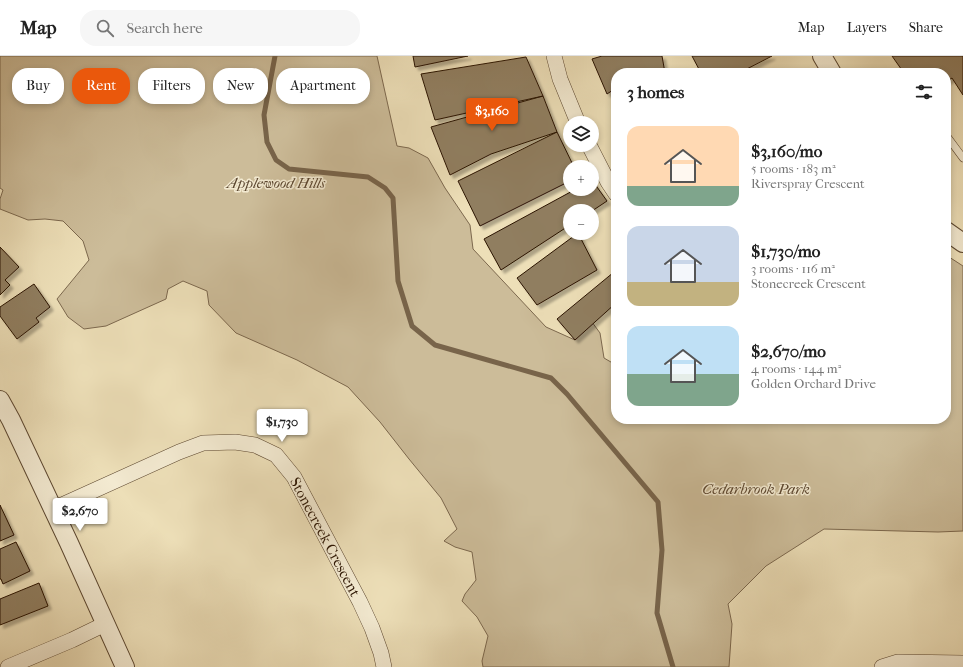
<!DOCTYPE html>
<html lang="en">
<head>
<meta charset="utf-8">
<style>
	:root { --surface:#fff; --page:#f6f6f6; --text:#222; --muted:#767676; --line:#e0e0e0; --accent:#ea580c }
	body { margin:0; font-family:"IM FELL French Canon",serif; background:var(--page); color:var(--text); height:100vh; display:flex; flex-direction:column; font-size:15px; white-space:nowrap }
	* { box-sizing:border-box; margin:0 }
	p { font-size:13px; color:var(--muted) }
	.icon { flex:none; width:22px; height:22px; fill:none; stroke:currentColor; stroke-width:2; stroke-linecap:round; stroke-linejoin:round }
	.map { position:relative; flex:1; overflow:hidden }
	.side { position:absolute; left:611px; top:12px; width:340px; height:356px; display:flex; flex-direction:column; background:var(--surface); border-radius:16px; box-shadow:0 2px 6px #0003 }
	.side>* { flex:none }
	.hud { position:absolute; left:12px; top:12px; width:380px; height:36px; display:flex; gap:8px }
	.fabs { position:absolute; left:563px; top:60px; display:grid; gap:8px }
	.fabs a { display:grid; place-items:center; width:36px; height:36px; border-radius:50%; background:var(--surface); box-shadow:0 2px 6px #0003; font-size:20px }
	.price { position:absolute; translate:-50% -34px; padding:0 9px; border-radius:4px; background:#fff; color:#222; font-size:13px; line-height:26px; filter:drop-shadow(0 1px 2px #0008) }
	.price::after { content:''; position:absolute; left:50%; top:24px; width:12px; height:9px; margin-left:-6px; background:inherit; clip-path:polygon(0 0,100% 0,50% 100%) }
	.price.active { background:var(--accent); color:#fff }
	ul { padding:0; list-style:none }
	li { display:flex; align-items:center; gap:12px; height:100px; padding:0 16px }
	li span { display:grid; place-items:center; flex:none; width:112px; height:80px; border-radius:12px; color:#555 }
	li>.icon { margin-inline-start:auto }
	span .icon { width:48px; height:48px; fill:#fffc; stroke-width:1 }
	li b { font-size:17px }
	h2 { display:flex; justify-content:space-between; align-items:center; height:48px; padding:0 16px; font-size:17px }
	.tag { padding:0 14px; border-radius:16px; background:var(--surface); box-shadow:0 2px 6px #0003; font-size:14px; line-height:36px }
	.tag.active { background:var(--accent); color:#fff }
	header { display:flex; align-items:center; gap:24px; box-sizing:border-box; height:56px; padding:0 20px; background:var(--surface); border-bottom:1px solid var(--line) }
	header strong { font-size:19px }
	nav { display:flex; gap:22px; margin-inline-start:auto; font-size:14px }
	.search { width:280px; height:36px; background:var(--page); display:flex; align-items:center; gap:10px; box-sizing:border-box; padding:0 14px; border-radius:16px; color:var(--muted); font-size:15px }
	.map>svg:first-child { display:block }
</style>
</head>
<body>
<header>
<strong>Map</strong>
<div class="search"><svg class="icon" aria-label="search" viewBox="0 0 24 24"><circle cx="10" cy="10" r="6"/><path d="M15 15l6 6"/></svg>Search here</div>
<nav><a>Map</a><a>Layers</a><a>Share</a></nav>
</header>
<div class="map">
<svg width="963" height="611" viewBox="0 0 963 611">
	<defs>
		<filter id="shadow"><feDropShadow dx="3.5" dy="3.5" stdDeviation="1" flood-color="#0004"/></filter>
	</defs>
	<rect width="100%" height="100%" fill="#eddfb8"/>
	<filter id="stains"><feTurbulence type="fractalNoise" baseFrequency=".005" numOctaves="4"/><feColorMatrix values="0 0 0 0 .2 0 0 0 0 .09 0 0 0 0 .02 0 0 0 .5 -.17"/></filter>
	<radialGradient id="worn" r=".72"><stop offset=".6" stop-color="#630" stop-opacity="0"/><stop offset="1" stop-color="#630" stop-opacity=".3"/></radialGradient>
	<path fill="#ccbc99" stroke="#7c684e" d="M0,0h377l20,90 12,2 19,10 17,30 25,37 3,24 73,78 29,13 14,-22 11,15 4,25 12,7v54h330v-164l17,11v265l-25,1 -114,-3 -58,37 -38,38 4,20 -3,43h-246l-1,-6 6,-25 -11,-19 -15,-16 3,-7 11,-14 -4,-28 -17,-5 -11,-6 13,-12 -16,-31 -32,-39 -29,-37 -32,-35 -51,-27 -61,-27 -27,-28 -2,-14 -24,-10 -15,8 -2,10 -60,27 -22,3 -16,-12 -11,-18 32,-39 -6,-19 -20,-20 -18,-2 -17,1 -28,-11v-10l3,-9 -3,-2z"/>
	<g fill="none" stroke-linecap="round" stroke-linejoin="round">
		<path stroke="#78644a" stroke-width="5" d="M275,0l-11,59 3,27 9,18 13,9 79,8 17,11 8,10 5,83 14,45 23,19 116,33 16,16 91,108 4,48 -5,63 16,54"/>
	</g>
	<path fill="#907e61" stroke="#2b1402" filter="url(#shadow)" d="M413,0h55l-53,11z
		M602,0h60l3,17h-49v15l-9,6 -15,-35z
		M692,0h80l-33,17h-38z
		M892,0h71v39l-11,-17 -6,4v-9h-42z
		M526,1l17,39 -108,24 -14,-46z
		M543,40l14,36 -66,22 -41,21 -19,-48z
		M557,76l17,35h-4v14l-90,45 -22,-45z
		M592,124l15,21 -15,10h-22v14l-69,45 -17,-31 92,-50h16z
		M578,177l19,37 -60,35 -20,-27z
		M0,191l19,20 -14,13 5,5 -10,10z
		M614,216l2,3v28l-41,37 -18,-21z
		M34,228l16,23 -14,11 3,4 -22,17 -17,-23v-9z
		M0,449l14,30 -14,6z
		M16,486l14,29 -27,13 -2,-5h-1v-30z
		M39,527l9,23 -48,19v-26z"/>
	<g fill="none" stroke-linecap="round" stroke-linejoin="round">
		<defs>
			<path id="service" d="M946,79l17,23"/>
			<path id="minor" d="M554,0l6,23 18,44
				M589,89l19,37 8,12
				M53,453l126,-57 24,-9 32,-1 20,3 21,10 18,22 66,125 12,26 9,25 3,14
				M8,611l64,-27 33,-16
				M882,611l16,-5 65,1"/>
			<path id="tertiary" d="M822,0l10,17
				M946,175l17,12
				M0,344l11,20 58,123 56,124"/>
		</defs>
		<use href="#service" stroke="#5c4730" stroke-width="8"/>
		<use href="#minor" stroke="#5c4730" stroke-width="16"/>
		<use href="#tertiary" stroke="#5c4730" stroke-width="20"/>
		<use href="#service" stroke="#f3ead1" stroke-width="7"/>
		<use href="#minor" stroke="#f3ead1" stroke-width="15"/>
		<use href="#tertiary" stroke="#f3ead1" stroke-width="18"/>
	</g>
	<g text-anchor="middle" stroke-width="3" stroke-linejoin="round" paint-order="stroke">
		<g font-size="15" font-style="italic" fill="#5b462f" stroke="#f3ead1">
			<text x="276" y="132">Applewood Hills</text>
			<text x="756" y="438">Cedarbrook Park</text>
		</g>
		<g font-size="15" fill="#2b1402" stroke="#f3ead1">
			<text transform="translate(325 481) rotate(62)" y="5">Stonecreek Crescent</text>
		</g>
	</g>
	<rect width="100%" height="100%" filter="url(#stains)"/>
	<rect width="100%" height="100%" fill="url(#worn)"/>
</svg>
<div class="fabs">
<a><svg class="icon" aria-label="layers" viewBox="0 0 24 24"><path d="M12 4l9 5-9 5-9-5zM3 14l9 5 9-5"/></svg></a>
<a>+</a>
<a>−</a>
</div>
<b class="price active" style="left:492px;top:76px">$3,160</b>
<b class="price" style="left:282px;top:387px">$1,730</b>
<b class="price" style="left:80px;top:476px">$2,670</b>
<div class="hud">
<a class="tag">Buy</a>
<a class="tag active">Rent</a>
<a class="tag">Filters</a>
<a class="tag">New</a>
<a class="tag">Apartment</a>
</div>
<section class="side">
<h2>3 homes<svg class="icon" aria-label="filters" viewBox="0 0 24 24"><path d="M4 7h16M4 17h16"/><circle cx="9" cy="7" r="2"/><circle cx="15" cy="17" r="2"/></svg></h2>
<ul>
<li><span style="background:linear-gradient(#ffd9b3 75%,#7fa58c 0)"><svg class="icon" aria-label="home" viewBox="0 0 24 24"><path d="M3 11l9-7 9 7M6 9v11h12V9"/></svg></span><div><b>$3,160/mo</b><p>5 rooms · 183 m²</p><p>Riverspray Crescent</p></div></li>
<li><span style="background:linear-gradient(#c9d6e8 70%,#c2b280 0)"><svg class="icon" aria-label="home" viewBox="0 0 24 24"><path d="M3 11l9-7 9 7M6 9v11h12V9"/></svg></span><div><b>$1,730/mo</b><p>3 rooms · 116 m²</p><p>Stonecreek Crescent</p></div></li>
<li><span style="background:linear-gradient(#bfe0f5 60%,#7fa58c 0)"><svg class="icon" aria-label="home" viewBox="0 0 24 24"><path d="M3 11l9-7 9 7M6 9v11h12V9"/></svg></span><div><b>$2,670/mo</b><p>4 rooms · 144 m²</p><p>Golden Orchard Drive</p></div></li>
</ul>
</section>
</div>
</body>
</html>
